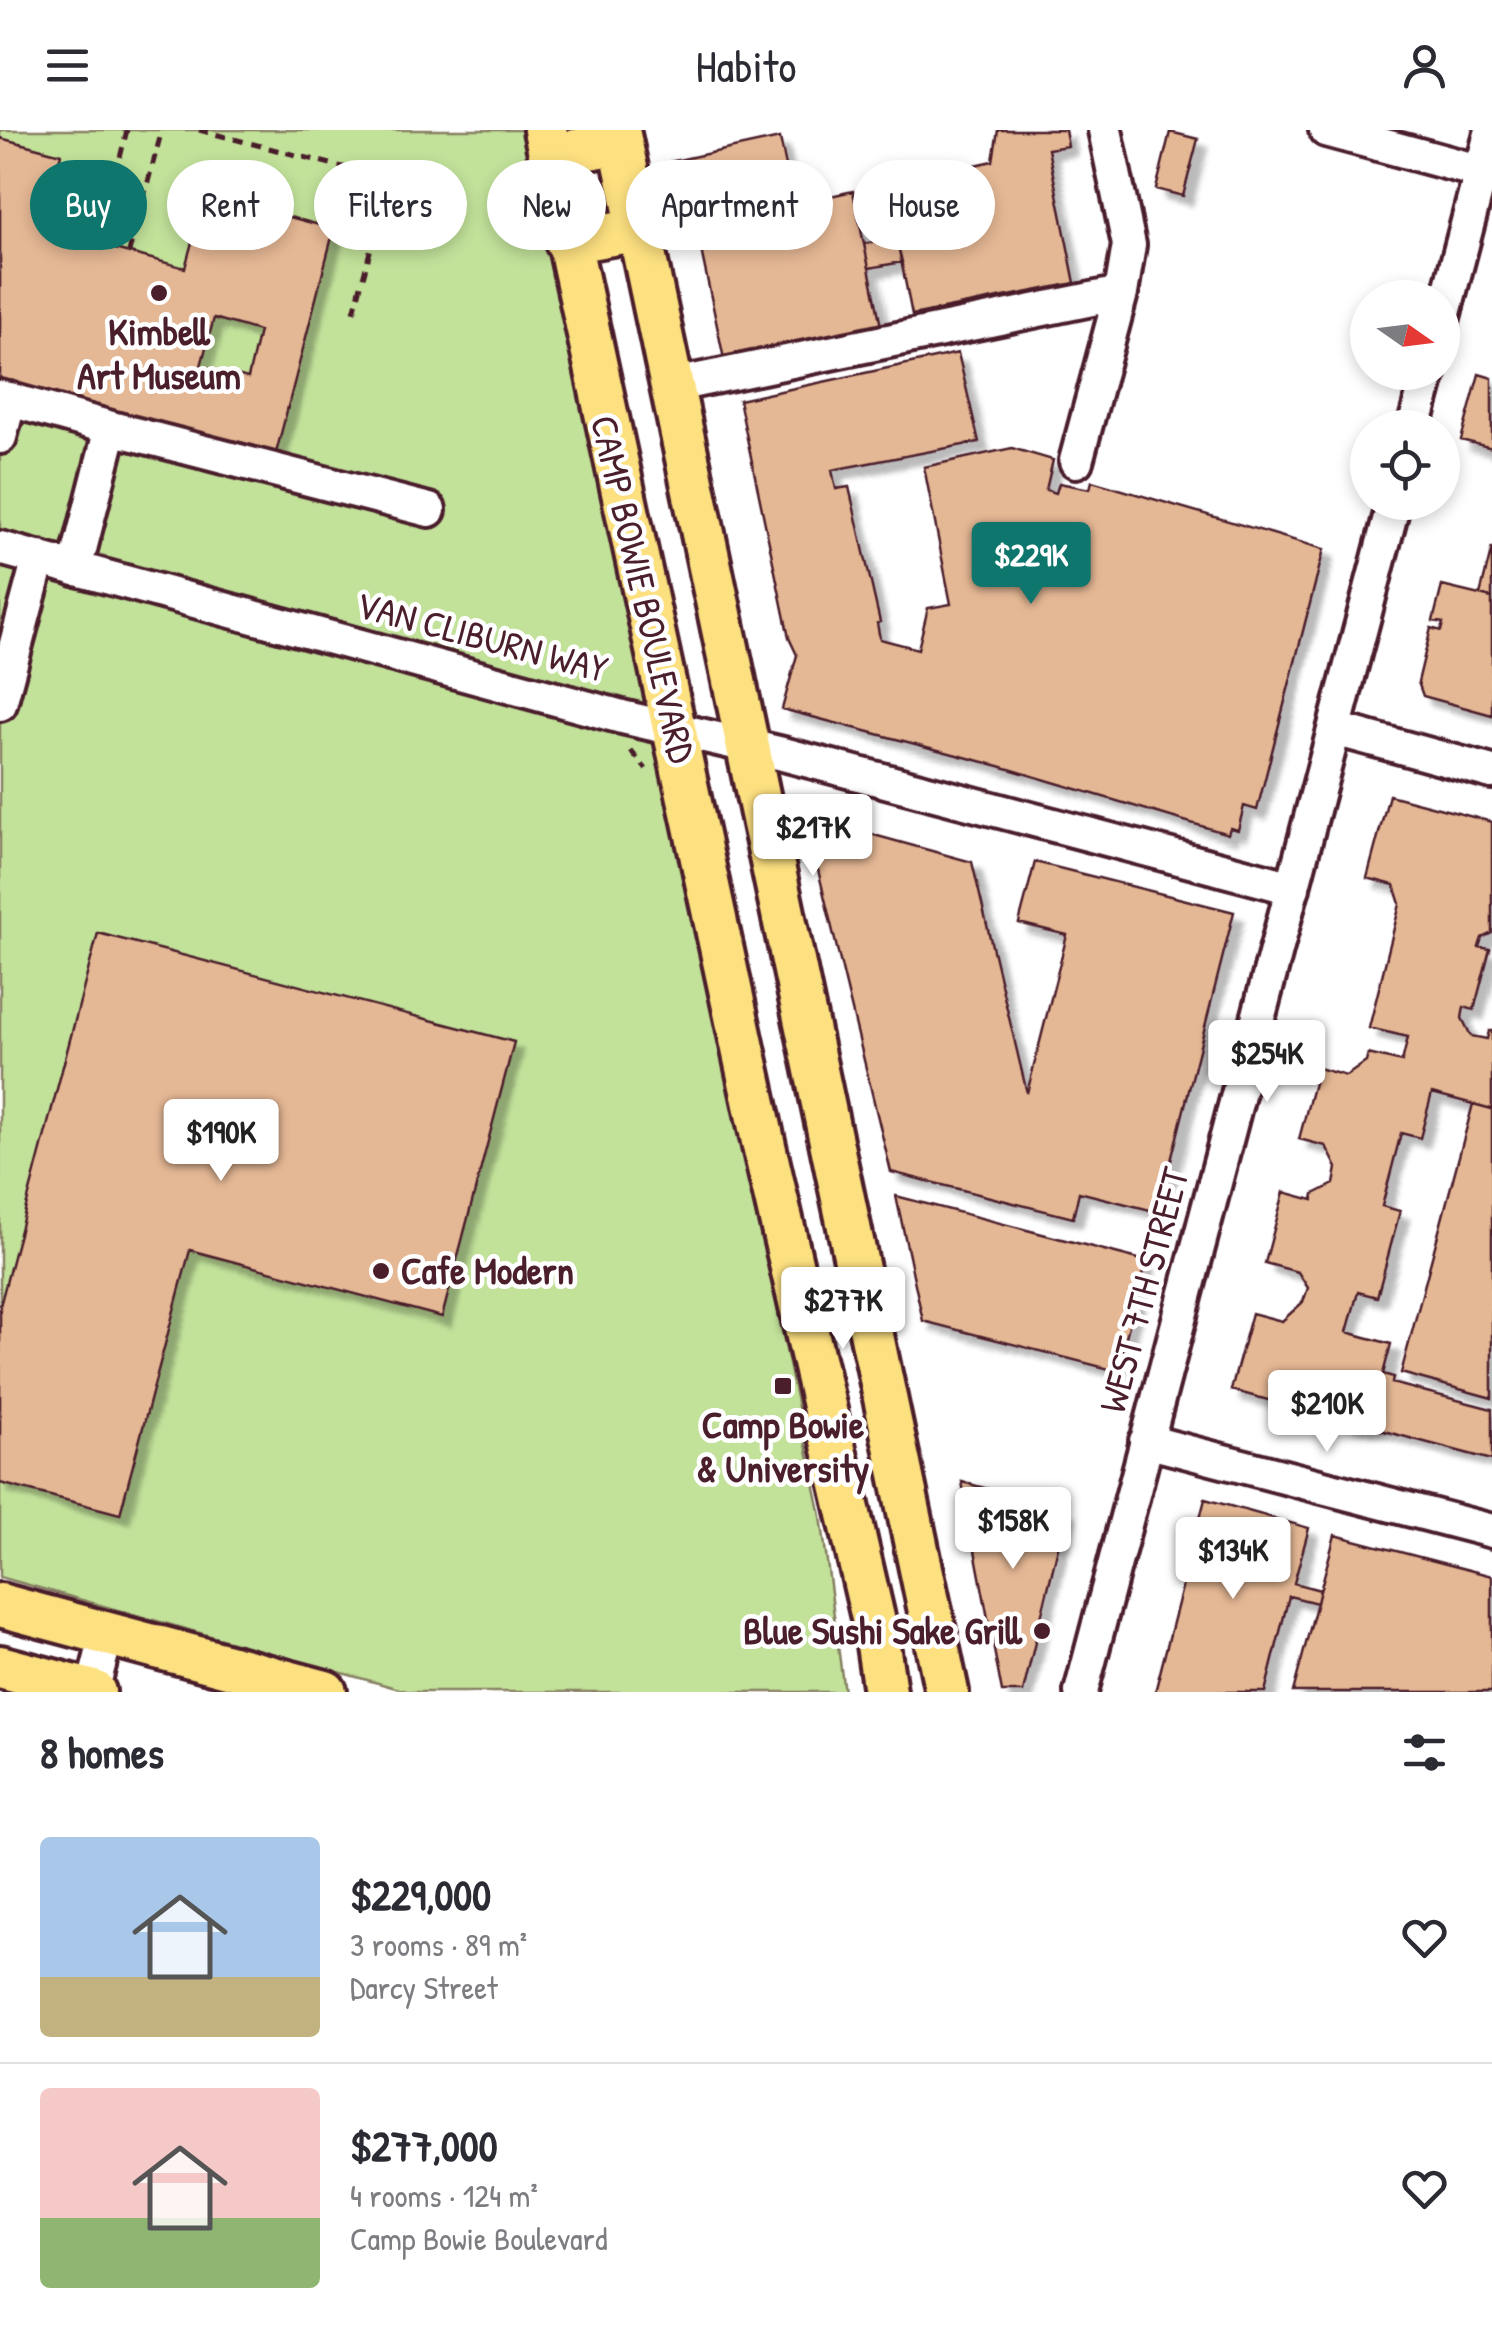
<!DOCTYPE html>
<html lang="en">
<head>
<meta charset="utf-8">
<style>
	:root { --surface:#fff; --page:#f2f2f3; --text:#2b2b33; --muted:#7c7c81; --line:#e1e1e2; --accent:#0f766e }
	body { margin:0; font-family:"Patrick Hand",sans-serif; background:var(--page); color:var(--text); height:100vh; display:flex; flex-direction:column; font-size:38px; white-space:nowrap }
	* { box-sizing:border-box; margin:0 }
	p { font-size:32px; color:var(--muted) }
	.icon { flex:none; width:55px; height:55px; fill:none; stroke:currentColor; stroke-width:2; stroke-linecap:round; stroke-linejoin:round }
	.map { position:relative; height:1562px; overflow:hidden }
	.side { display:flex; flex-direction:column; background:var(--surface); flex:1 }
	.side>* { flex:none }
	.guide { position:absolute; left:30px; top:30px; width:1432px; height:90px; display:flex; gap:20px }
	.needle { width:65px; rotate:104deg }
	.fabs { position:absolute; left:1350px; top:150px; display:grid; gap:20px }
	.fabs a { display:grid; place-items:center; width:110px; height:110px; border-radius:50%; background:var(--surface); box-shadow:0 5px 15px #0003; font-size:50px }
	.price { position:absolute; translate:-50% -85px; padding:0 22px; border-radius:10px; background:#fff; color:#222; font-size:32px; line-height:65px; filter:drop-shadow(0 2px 5px #0008) }
	.price::after { content:''; position:absolute; left:50%; top:60px; width:30px; height:22px; margin-left:-15px; background:inherit; clip-path:polygon(0 0,100% 0,50% 100%) }
	.price.selected { background:var(--accent); color:#fff }
	ul { padding:0; list-style:none }
	li { display:flex; align-items:center; gap:30px; height:250px; padding:0 40px }
	li+li { border-top:2px solid var(--line) }
	li span { display:grid; place-items:center; flex:none; width:280px; height:200px; border-radius:10px; color:#555 }
	li>.icon { margin-inline-start:auto }
	span .icon { width:120px; height:120px; fill:#fffc; stroke-width:1 }
	li b { font-size:42px }
	h2 { display:flex; justify-content:space-between; align-items:center; height:120px; padding:0 40px; font-size:42px }
	.chip { padding:0 35px; border-radius:45px; background:var(--surface); box-shadow:0 5px 15px #0003; font-size:35px; line-height:90px }
	.chip.selected { background:var(--accent); color:#fff }
	header { display:flex; justify-content:space-between; align-items:center; height:130px; padding:0 40px; background:var(--surface); font-size:45px; font-weight:600 }
	.map>svg:first-child { display:block }
</style>
</head>
<body>
<header><svg class="icon" aria-label="menu" viewBox="0 0 24 24"><path d="M4 6h16M4 12h16M4 18h16"/></svg>Habito<svg class="icon" aria-label="person" viewBox="0 0 24 24"><circle cx="12" cy="8" r="4"/><path d="M4 21q1-7 8-7t8 7"/></svg></header>
<div class="map">
<svg width="1492" height="1562" viewBox="0 0 1492 1562">
	<defs>
		<filter id="shadow"><feDropShadow dx="9" dy="9" stdDeviation="2.5" flood-color="#0004"/></filter>
	</defs>
	<rect width="100%" height="100%" fill="#fff"/>
	<filter id="ink" filterUnits="userSpaceOnUse"><feTurbulence type="fractalNoise" baseFrequency=".01" numOctaves="2"/><feDisplacementMap in="SourceGraphic" scale="20" xChannelSelector="R" yChannelSelector="G"/><feConvolveMatrix kernelMatrix="1 2 1 2 8 2 1 2 1" color-interpolation-filters="sRGB"/></filter>
	<g filter="url(#ink)">
		<path fill="#c2e29a" stroke="#868062" stroke-width="2.5" d="M0,0h528l113,556 24,90 156,740 23,176h-434l-410,-115z"/>
		<path fill="#e5b895" stroke="#4a1f2b" stroke-width="2.5" fill-rule="evenodd" filter="url(#shadow)" d="M998,0h67l3,16 -20,3 27,134 -163,32 -26,-130 107,-24z
			M1170,2l28,7 -15,57 -27,-7z
			M0,8l61,16 -20,75 144,39 20,-74 129,35 -58,224 -276,-72zM214,188l45,13 -11,47 -47,-12z
			M780,8l14,66 59,-13 28,135 -157,33 -28,-133 -22,5 -14,-67z
			M896,107l6,25 -33,6 -5,-24z
			M958,223l21,89 -147,28 4,19 13,-2 31,135 -3,1 3,16 38,10 10,-41 23,-4 -27,-137 88,-19 41,12 -7,30 10,3 3,-10 31,6 2,-8 232,68 -67,261 -13,-4 -6,24 -8,-2 -2,6 -229,-68 -217,-57 15,-54 -8,-17 -50,-238z
			M1479,244l13,4v70l-31,-8z
			M1492,417v51l-12,-3z
			M1442,456l50,12v117l-69,-19 -5,-14 13,-54 10,3 2,-8 -10,-2z
			M1389,665l103,27v111l-10,5 -3,9 11,2 -16,61 -10,-3 -2,11 9,18 16,3 2,-8h3v78l-60,-16 -12,45 -19,-5 -19,73 18,5 -23,86 -19,-5 -11,40 44,12 -8,30 10,3 -1,6 100,26v51l-261,-70 21,-77 30,8 21,-19 5,-14 -10,-16 -33,-9 19,-71 29,8 1,-6 20,-10 3,-16 -11,-22 -27,-7 19,-71 28,8 20,-14 2,-8 34,8 6,-25 -39,-9 31,-124 -6,-19 -27,-7z
			M805,686l167,46 55,231 40,-158 -48,-12 16,-61 199,50 -76,300 -79,-20 -6,26 -182,-46z
			M98,803l416,109 -72,275 -252,-67 -70,264 -120,-31v-177z
			M1473,974l19,5v289l-91,-25z
			M896,1066l250,65 -29,110 -194,-50z
			M962,1352l105,28 -44,182h-21z
			M1205,1369l104,29 -15,55 26,7 -3,13 -28,-7 -24,96h-110z
			M1335,1405l157,41v116h-199z"/>
		<g fill="none" stroke-linecap="round" stroke-linejoin="round">
			<defs>
				<path id="minor" d="M1326,0l156,42
					M1442,191l50,-191
					M670,256l451,-93
					M0,267l111,31 -36,141
					M111,298l318,82
					M1414,298l15,-56
					M0,307l10,-38
					M1076,331l45,-168 8,-48 -24,-115
					M0,418l622,169 161,37 510,134
					M0,574l39,-146
					M1335,599l157,43
					M1146,1311l346,90
					M92,1562l15,-58
					M1081,1562l313,-1190"/>
				<path id="major" d="M545,0l219,1016 112,485 9,61
					M618,0l329,1562
					M550,26l70,-14
					M567,112l72,-13
					M0,1475l325,87
					M0,1537l94,25"/>
			</defs>
			<use href="#minor" stroke="#4a1f2b" stroke-width="40"/>
			<use href="#major" stroke="#4a1f2b" stroke-width="50"/>
			<path stroke="#4a1f2b" stroke-width="5" stroke-dasharray="10 8" stroke-linecap="butt" d="M199,0l190,49 -35,133
				M98,114l29,-114
				M129,122l33,-122
				M631,621l15,18"/>
			<use href="#minor" stroke="#fff" stroke-width="32"/>
			<use href="#major" stroke="#fde080" stroke-width="42"/>
		</g>
	</g>
	<g fill="#4a1f2b" stroke="#fff" stroke-width="4">
		<circle cx="159" cy="163" r="10"/>
		<circle cx="381" cy="1141" r="10"/>
		<rect x="773" y="1246" width="20" height="20" rx="5"/>
		<circle cx="1042" cy="1501" r="10"/>
	</g>
	<g text-anchor="middle" stroke-width="9" stroke-linejoin="round" paint-order="stroke">
		<g font-size="38" font-weight="bold" fill="#4a1f2b" stroke="#fff">
			<text x="159" y="215">Kimbell<tspan x="159" dy="44">Art Museum</tspan></text>
			<text x="401" y="1154" text-anchor="start">Cafe Modern</text>
			<text x="783" y="1308">Camp Bowie<tspan x="783" dy="44">&amp; University</tspan></text>
			<text x="1022" y="1514" text-anchor="end">Blue Sushi Sake Grill</text>
		</g>
		<g font-size="38" fill="#4a1f2b" stroke="#fff">
			<text transform="translate(643 459) rotate(77)" y="13">CAMP BOWIE BOULEVARD</text>
			<text transform="translate(482 507) rotate(15)" y="13">VAN CLIBURN WAY</text>
			<text transform="translate(1144 1160) rotate(-75)" y="13">WEST 7TH STREET</text>
		</g>
	</g>
</svg>
<div class="fabs">
<a><svg class="needle" viewBox="-14 -14 28 28"><path d="M0-13l5 13h-10z" fill="#e53935"/><path d="M0 13l5-13h-10z" fill="#7c7c81"/></svg></a>
<a><svg class="icon" aria-label="locate" viewBox="0 0 24 24"><circle cx="12" cy="12" r="6"/><path d="M12 2v4M12 18v4M2 12h4M18 12h4"/></svg></a>
</div>
<b class="price selected" style="left:1031px;top:477px">$229K</b>
<b class="price" style="left:813px;top:749px">$217K</b>
<b class="price" style="left:1267px;top:975px">$254K</b>
<b class="price" style="left:221px;top:1054px">$190K</b>
<b class="price" style="left:843px;top:1222px">$277K</b>
<b class="price" style="left:1327px;top:1325px">$210K</b>
<b class="price" style="left:1013px;top:1442px">$158K</b>
<b class="price" style="left:1233px;top:1472px">$134K</b>
<div class="guide">
<a class="chip selected">Buy</a>
<a class="chip">Rent</a>
<a class="chip">Filters</a>
<a class="chip">New</a>
<a class="chip">Apartment</a>
<a class="chip">House</a>
</div>
</div>
<section class="side">
<h2>8 homes<svg class="icon" aria-label="filters" viewBox="0 0 24 24"><path d="M4 7h16M4 17h16"/><circle cx="9" cy="7" r="2"/><circle cx="15" cy="17" r="2"/></svg></h2>
<ul>
<li><span style="background:linear-gradient(#a9c7e8 70%,#c2b280 0)"><svg class="icon" aria-label="home" viewBox="0 0 24 24"><path d="M3 11l9-7 9 7M6 9v11h12V9"/></svg></span><div><b>$229,000</b><p>3 rooms · 89 m²</p><p>Darcy Street</p></div><svg class="icon" aria-label="heart" viewBox="0 0 24 24"><path d="M12 20l-8-8c-3-5 5-10 8-4 3-6 11-1 8 4z"/></svg></li>
<li><span style="background:linear-gradient(#f6c9c9 65%,#8fb573 0)"><svg class="icon" aria-label="home" viewBox="0 0 24 24"><path d="M3 11l9-7 9 7M6 9v11h12V9"/></svg></span><div><b>$277,000</b><p>4 rooms · 124 m²</p><p>Camp Bowie Boulevard</p></div><svg class="icon" aria-label="heart" viewBox="0 0 24 24"><path d="M12 20l-8-8c-3-5 5-10 8-4 3-6 11-1 8 4z"/></svg></li>
</ul>
</section>
</body>
</html>
